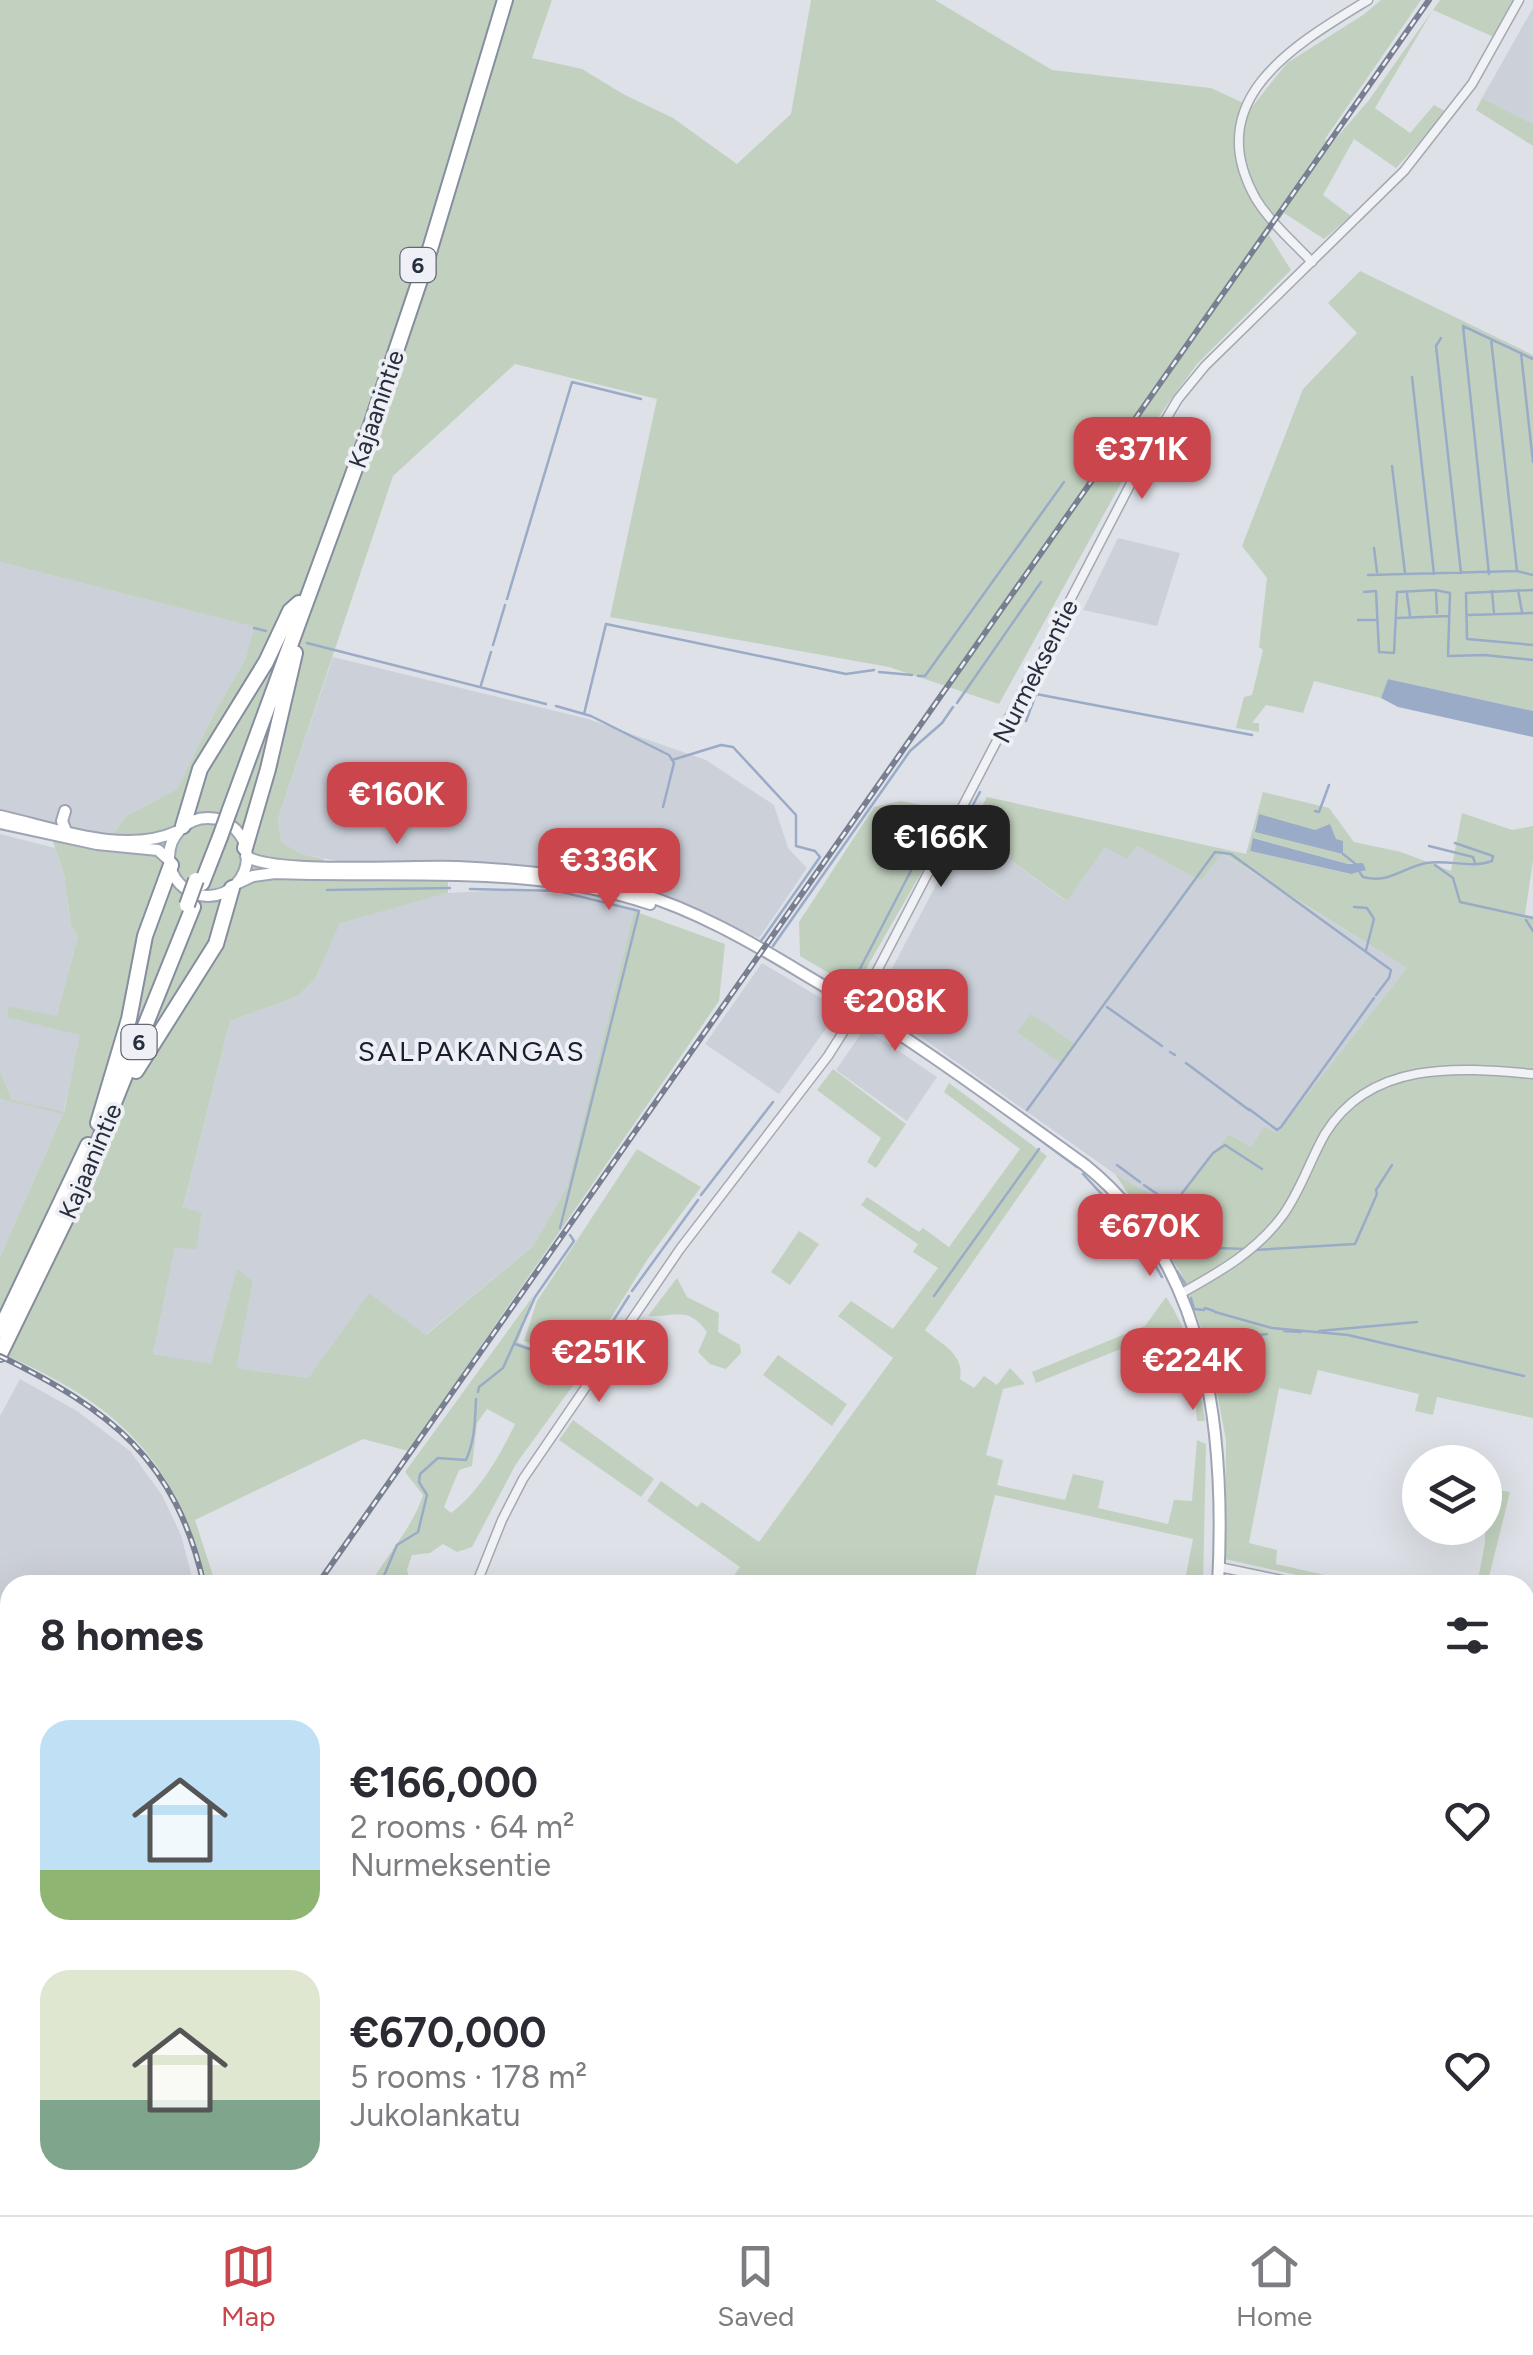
<!DOCTYPE html>
<html lang="en">
<head>
<meta charset="utf-8">
<style>
	:root { --surface:#fff; --page:#f2f2f3; --text:#2b2b33; --muted:#7c7c81; --line:#e1e1e2; --accent:#cb454c }
	body { margin:0; font-family:Figtree,sans-serif; background:var(--page); color:var(--text); height:100vh; display:flex; flex-direction:column; font-size:38px; white-space:nowrap }
	* { box-sizing:border-box; margin:0 }
	p { font-size:32px; color:var(--muted) }
	.icon { flex:none; width:55px; height:55px; fill:none; stroke:currentColor; stroke-width:2; stroke-linecap:round; stroke-linejoin:round }
	.map { position:relative; flex:1; overflow:hidden }
	.panel { position:absolute; left:0px; top:1575px; width:1535px; height:640px; display:flex; flex-direction:column; background:var(--surface); border-radius:30px 30px 0 0; box-shadow:0 10px 40px #0002 }
	.panel>* { flex:none }
	.tools { position:absolute; left:1402px; top:1445px; display:grid; gap:20px }
	.tools a { display:grid; place-items:center; width:100px; height:100px; border-radius:50%; background:var(--surface); box-shadow:0 10px 40px #0002; font-size:50px }
	.price { position:absolute; translate:-50% -85px; padding:0 22px; border-radius:20px; background:var(--accent); color:#fff; font-size:32px; line-height:65px; filter:drop-shadow(0 2px 5px #0008) }
	.price::after { content:''; position:absolute; left:50%; top:60px; width:30px; height:22px; margin-left:-15px; background:inherit; clip-path:polygon(0 0,100% 0,50% 100%) }
	.price.active { background:#222; color:#fff }
	ul { padding:0; list-style:none }
	li { display:flex; align-items:center; gap:30px; height:250px; padding:0 40px }
	li span { display:grid; place-items:center; flex:none; width:280px; height:200px; border-radius:30px; color:#555 }
	li>.icon { margin-inline-start:auto }
	span .icon { width:120px; height:120px; fill:#fffc; stroke-width:1 }
	li b { font-size:42px }
	h2 { display:flex; justify-content:space-between; align-items:center; height:120px; padding:0 40px; font-size:42px }
	.tabs { display:flex; justify-content:space-around; align-items:center; height:140px; border-top:2px solid var(--line); background:var(--surface); font-size:28px; color:var(--muted) }
	.tabs a { display:grid; justify-items:center; gap:5px }
	.tabs .active { color:var(--accent) }
	.map>svg:first-child { display:block }
</style>
</head>
<body>
<div class="map">
<svg width="1533" height="2215" viewBox="0 0 1533 2215">
	<rect width="100%" height="100%" fill="#dee1e7"/>
	<path fill="#ccd0d9" d="M1533,8v116l-51,-26z
		M1118,538l62,15 -23,73 -74,-16z
		M0,562l256,65 -11,33 -29,50 -39,79 -51,27 -14,20 -112,-25z
		M333,657l255,62 118,41 68,45 14,43 19,20 -48,70 -110,-47 -59,-13 -242,-15 -47,-9 -20,-11 -3,-24z
		M966,828l100,73 39,-54 32,-1 64,35 20,-28 186,115 -130,166 -26,13 -22,-13 -58,71 -56,-31 -238,-168 -1,-7z
		M0,834l55,14 9,26 7,51 7,11 -21,81 -48,-11 72,29 -18,79 -63,143v-158l58,13 -46,-12 -12,-29z
		M507,890l54,4 73,17 -67,276 -34,59 -108,89 -56,-42 -61,85 -73,-10 18,-87 -16,-11 -26,95 -58,-11 22,-108 20,4 7,-36 -19,-6 47,-187 68,-25 17,-17 25,-57 108,-29z
		M762,963l72,43 -4,17 -51,71 -74,-50z
		M865,1028l72,49 -30,44 -71,-51z
		M20,1379l57,32 53,40 32,44 19,40 13,50h-184v262l-10,-5v-426z
		M0,1917l10,9v86l-10,22z
		M1431,2205h69l3,10h-68z"/>
	<path fill="#c2d1bf" fill-rule="evenodd" d="M0,0h552l-20,58 50,11 41,25 50,24 64,46 54,-50 20,-114h124l117,70 159,18 41,19 35,-44 76,-48 18,-15h40l-96,139 7,4 37,-43 71,-100h73l-17,38 -63,-28 -58,98 35,25 24,-28 13,7 -51,56 -42,-29 -31,56 28,21 -27,23 -40,-26 -15,22 22,35 -94,94 -41,56 -157,284 -110,-37 -279,-50 47,-218 -142,-35 -122,112 -115,343 3,23 20,12 23,5 -2,21 126,-1v14l-108,30 -25,56 -17,17 -68,25 -47,186 19,6 -6,37 -21,-3 -22,107 58,10 26,-95 16,12 -17,87 72,10 61,-85 57,42 107,-89 34,-59 67,-276 91,33 -6,57 -311,450 -45,-12 -168,81 21,65h-8c-33,-127 -89,-181 -208,-232v-96l63,-143 -63,-15v-28l12,29 52,12 16,-77 -73,-18 2,-11 48,10 21,-80 -7,-11 -7,-51 -12,-35 60,-3 14,-20 51,-27 39,-79 29,-50 10,-33 -255,-65z
		M1482,98l51,26v22l-57,-36z
		M1360,271l173,84v356l-145,-32 -7,19 -67,-17 -11,32 -37,-8 -14,18h7v9l-23,-4 8,-31 8,-2 11,-45 -4,-3 8,-69 -25,-32 61,-157 54,-56 -29,-30z
		M1263,792l66,16 25,34 47,10 50,19 11,-58 50,17 21,-4v34l-8,55 8,1v502l-96,-21 -4,18 -18,-4 4,-17 -101,-24 -7,25 -32,-7 -30,155 28,7 -1,14 93,21h-28l-116,-26 1,-119 -17,-90 -28,-77 -66,-99 56,31 58,-71 22,13 13,-20 13,6 130,-165 -185,-115 -21,28 -64,-35 -10,13 -22,-12 -38,54 -101,-73 11,-12 10,-19 259,57zM1254,838l94,26 9,-2 -7,12 -100,-23z
		M901,801l36,7 15,11 -93,162 -13,2 -46,-27 -1,-34 75,-115z
		M1031,1014l45,31 -14,19 -45,-32z
		M833,1069l73,55 -30,44 -9,-6 14,-24 -64,-48z
		M949,1083l98,73 -122,174c16,14 40,24 35,49l14,9 10,-12 13,9 13,-17 15,16 -22,5 -17,66 17,5 -6,25 68,15 8,-26 31,7 -6,27 70,16 6,-24 18,1 5,-61 9,4 -3,141h-19l9,-46 -198,-44 -22,90h-246l13,-18 -93,-66 14,-20 36,26 5,-5 57,40 134,-184 -55,-42 13,-15 42,28 45,-61 -25,-16 5,-8 -57,-39 6,-8 52,35 4,-4 26,19 71,-98 -76,-57z
		M637,1149l64,38 -54,73 -64,103 -59,-22 13,-40z
		M799,1231l20,13 -29,41 -19,-13z
		M677,1278l10,19 32,16 -1,19 22,13 1,8 -15,16 -16,-5 -12,-12 9,-20c-20,-28 -33,-14 -59,-16z
		M533,1296l-15,46 64,31 -66,91 -44,83 -15,5 -14,-8 -13,9 -18,2 -5,15 4,15h-41c17,-31 42,-56 53,-90l-18,-23zM487,1409l28,15c-14,30 -36,69 -64,89l-7,-6 15,-37 13,-4 5,-43z
		M1166,1297c25,37 33,80 39,124h-8l-3,-38 -10,-1 -8,-38 -28,-6 -112,45 -4,-11 113,-46z
		M778,1355l69,49 -15,22 -69,-51z
		M573,1420l81,59 -13,18 -82,-57z
		M1492,1489l18,3 -23,93h-10l8,-42v-40z
		M1525,1753l8,17v75l-8,-4z
		M10,2012v131l-10,3v-112z
		M221,2205h148l13,10h-144z
		M611,2205h61l-18,10h-64z
		M736,2205h56l-2,10h-69z"/>
	<path fill="#9aabc7" d="M1388,679l145,32v26l-135,-30 -17,-9z
		M1259,814l56,16 15,-6 6,15 7,2v13l-88,-22z
		M1253,838l95,26 15,-1 3,7 -15,4 -101,-23z"/>
	<g fill="none" stroke-linecap="round" stroke-linejoin="round">
		<path stroke="#9aabc7" stroke-width="2.5" d="M1441,338l-5,8 25,227
			M1491,339l26,232
			M1521,353l12,109
			M1412,377l22,197
			M1392,466l13,107
			M1374,548l3,24
			M1489,574l-26,-248 70,33
			M1368,575l149,-4 16,4
			M1518,590l4,22
			M1533,590l-67,3 1,46 66,6
			M1492,591l2,22
			M1364,592l12,-1 3,61 15,1 3,-61 38,-2 15,3 -2,63 36,-1 49,5
			M1436,592l1,21
			M1407,594l3,22
			M507,599l65,-217 69,17
			M1469,615l64,-2
			M1397,618l52,-2
			M1358,620h18
			M254,628l12,3
			M307,643l239,61
			M493,645l12,-40
			M879,672l33,3
			M918,676h7l139,-194
			M481,685l10,-33
			M957,703l84,-121
			M556,706l35,10 78,39 5,8 -11,44
			M584,714l22,-90 240,50 28,-4
			M1026,721l10,-27 216,41
			M1006,743l14,-24
			M672,760l49,-15 12,2 63,68v31l19,5 5,6 -59,84
			M1315,811l4,1 10,-27
			M968,814l12,-22
			M1429,846l44,11 2,6
			M1343,854l14,11
			M1435,865l18,13 7,24 73,16
			M1360,873l3,4c26,7 39,-9 63,-14 23,-4 45,6 66,-2l1,-5 -38,-13
			M470,889l87,2 82,20 -79,317
			M327,890l123,-2
			M1354,907l13,1 7,11 -8,31
			M1526,920l7,11
			M773,946l137,-195 32,-28 11,-16
			M851,986l90,-173 14,-1
			M1107,1007l55,39
			M1170,1052l5,3
			M1186,1063l63,47
			M986,1100l91,67
			M1249,1109l28,21 4,-3 93,-129
			M1027,1110l188,-258 16,2 160,116 -2,8 -13,17
			M1117,1165l23,17
			M1083,1174l36,39
			M1144,1185l29,20 40,-52 12,-8 37,24
			M701,1195l72,-93
			M1129,1220l33,57
			M1218,1248l27,1
			M1255,1250l100,-6 22,-50 -1,-4 16,-25
			M1177,1271l9,14
			M632,1291l66,-91
			M934,1296l105,-147
			M1191,1298l3,11 10,1
			M1205,1308l9,3
			M1215,1312l57,16 76,7 176,41
			M1284,1331l17,1
			M1319,1331l98,-9
			M1206,1341l61,-7
			M515,1344l63,22 6,-1
			M588,1360l41,-64
			M478,1392l1,-5 24,-19 32,-71 39,-56 -4,-6
			M380,1585l17,-40 21,-13 9,-37 -8,-13 1,-8 18,-16 28,2c9,-20 9,-39 10,-61
			M0,1918l10,9
			M243,2205l8,10"/>
		<defs>
			<path id="minor" d="M1312,262c-19,-20 -42,-40 -56,-63 -57,-100 40,-155 112,-199
				M1180,1294c38,-21 77,-43 103,-79 18,-25 27,-55 42,-81 45,-74 133,-67 208,-60
				M1219,1567l87,18
				M476,1585l26,-65 21,-41 157,-230 148,-193 26,-41 299,-574 25,-42 27,-33 199,-195 68,-87 47,-84
				M1525,1632l8,1
				M0,2151l10,-3"/>
			<path id="major" d="M65,811l-3,10 4,10
				M0,816c55,12 124,40 178,15
				M169 857a39 39 0 1 1 78 0a39 39 0 1 1-78 0Z
				M0,823l97,21 61,6 12,11
				M246,856c27,19 171,9 211,11 62,3 122,8 181,26 57,17 113,49 164,80 99,58 190,125 283,192 125,100 141,272 133,420
				M236,884l17,-8 22,-3c124,5 256,-10 375,31
				M1525,2065l8,-2
				M698,2215l16,-10"/>
			<path id="highway" d="M229,812l142,-387 56,-166 78,-259
				M183,826l17,-57 66,-107 24,-51 9,-8
				M245,848l23,-79 27,-116
				M202,883l18,-46
				M136,1071l80,-127 16,-56
				M98,1123l31,-104 16,-83 26,-71
				M0,1330l88,-185
				M0,1354l74,-152 119,-295
				M0,1891l10,9
				M275,2205l3,10
				M304,2205l8,10
				M333,2205l13,10"/>
		</defs>
		<use href="#minor" stroke="#a4a8b1" stroke-width="11"/>
		<use href="#major" stroke="#9ea4b3" stroke-width="14"/>
		<use href="#highway" stroke="#868d9e" stroke-width="18"/>
		<use href="#minor" stroke="#f1f2f6" stroke-width="8"/>
		<use href="#major" stroke="#fff" stroke-width="10"/>
		<use href="#highway" stroke="#fff" stroke-width="14"/>
		<defs>
			<path id="rail" d="M0,1356c110,54 176,103 204,229
				M317,1585l1112,-1585
				M0,2085l10,-26"/>
		</defs>
		<use href="#rail" stroke="#787f91" stroke-width="6"/>
		<use href="#rail" stroke="#eef0f5" stroke-width="2.5" stroke-dasharray="8" stroke-linecap="butt"/>
		<defs>
			<path id="highway-bridge" d="M220,837l9,-25
				M187,905l9,-25"/>
		</defs>
		<use href="#highway-bridge" stroke="#868d9e" stroke-width="18" stroke-linecap="butt"/>
		<use href="#highway-bridge" stroke="#fff" stroke-width="14"/>
	</g>
	<g text-anchor="middle" stroke-width="8" stroke-linejoin="round" paint-order="stroke">
		<g fill="#eef0f5" stroke="#636875" stroke-width="2.5">
			<rect x="400.5" y="248" width="35" height="34" rx="8"/>
			<rect x="121.5" y="1025" width="35" height="34" rx="8"/>
		</g>
		<g font-size="22" font-weight="bold" fill="#282e3e">
			<text x="418" y="273">6</text>
			<text x="139" y="1050">6</text>
		</g>
		<g font-size="25" fill="#282e3e" stroke="#eef0f5">
			<text transform="translate(376 409) rotate(-71)" y="9">Kajaanintie</text>
			<text transform="translate(1035 671) rotate(-63)" y="9">Nurmeksentie</text>
			<text transform="translate(90 1161) rotate(-67)" y="9">Kajaanintie</text>
		</g>
		<g font-size="28" letter-spacing="2.5" fill="#1a1f2f" stroke="#eef0f5">
			<text x="472" y="1061">SALPAKANGAS</text>
		</g>
	</g>
</svg>
<div class="tools">
<a><svg class="icon" aria-label="layers" viewBox="0 0 24 24"><path d="M12 4l9 5-9 5-9-5zM3 14l9 5 9-5"/></svg></a>
</div>
<b class="price" style="left:1142px;top:502px">€371K</b>
<b class="price" style="left:397px;top:847px">€160K</b>
<b class="price active" style="left:941px;top:890px">€166K</b>
<b class="price" style="left:609px;top:913px">€336K</b>
<b class="price" style="left:895px;top:1054px">€208K</b>
<b class="price" style="left:1150px;top:1279px">€670K</b>
<b class="price" style="left:599px;top:1405px">€251K</b>
<b class="price" style="left:1193px;top:1413px">€224K</b>
<section class="panel">
<h2>8 homes<svg class="icon" aria-label="filters" viewBox="0 0 24 24"><path d="M4 7h16M4 17h16"/><circle cx="9" cy="7" r="2"/><circle cx="15" cy="17" r="2"/></svg></h2>
<ul>
<li><span style="background:linear-gradient(#bfe0f5 75%,#8fb573 0)"><svg class="icon" aria-label="home" viewBox="0 0 24 24"><path d="M3 11l9-7 9 7M6 9v11h12V9"/></svg></span><div><b>€166,000</b><p>2 rooms · 64 m²</p><p>Nurmeksentie</p></div><svg class="icon" aria-label="heart" viewBox="0 0 24 24"><path d="M12 20l-8-8c-3-5 5-10 8-4 3-6 11-1 8 4z"/></svg></li>
<li><span style="background:linear-gradient(#dfe7d0 65%,#7fa58c 0)"><svg class="icon" aria-label="home" viewBox="0 0 24 24"><path d="M3 11l9-7 9 7M6 9v11h12V9"/></svg></span><div><b>€670,000</b><p>5 rooms · 178 m²</p><p>Jukolankatu</p></div><svg class="icon" aria-label="heart" viewBox="0 0 24 24"><path d="M12 20l-8-8c-3-5 5-10 8-4 3-6 11-1 8 4z"/></svg></li>
</ul>
</section>
</div>
<nav class="tabs">
<a class="active"><svg class="icon" aria-label="map" viewBox="0 0 24 24"><path d="M3 6l6-2 6 2 6-2v14l-6 2-6-2-6 2zM9 4v14M15 6v14"/></svg>Map</a>
<a><svg class="icon" aria-label="saved" viewBox="0 0 24 24"><path d="M7 4h10v16l-5-4-5 4z"/></svg>Saved</a>
<a><svg class="icon" aria-label="home" viewBox="0 0 24 24"><path d="M3 11l9-7 9 7M6 9v11h12V9"/></svg>Home</a>
</nav>
</body>
</html>
